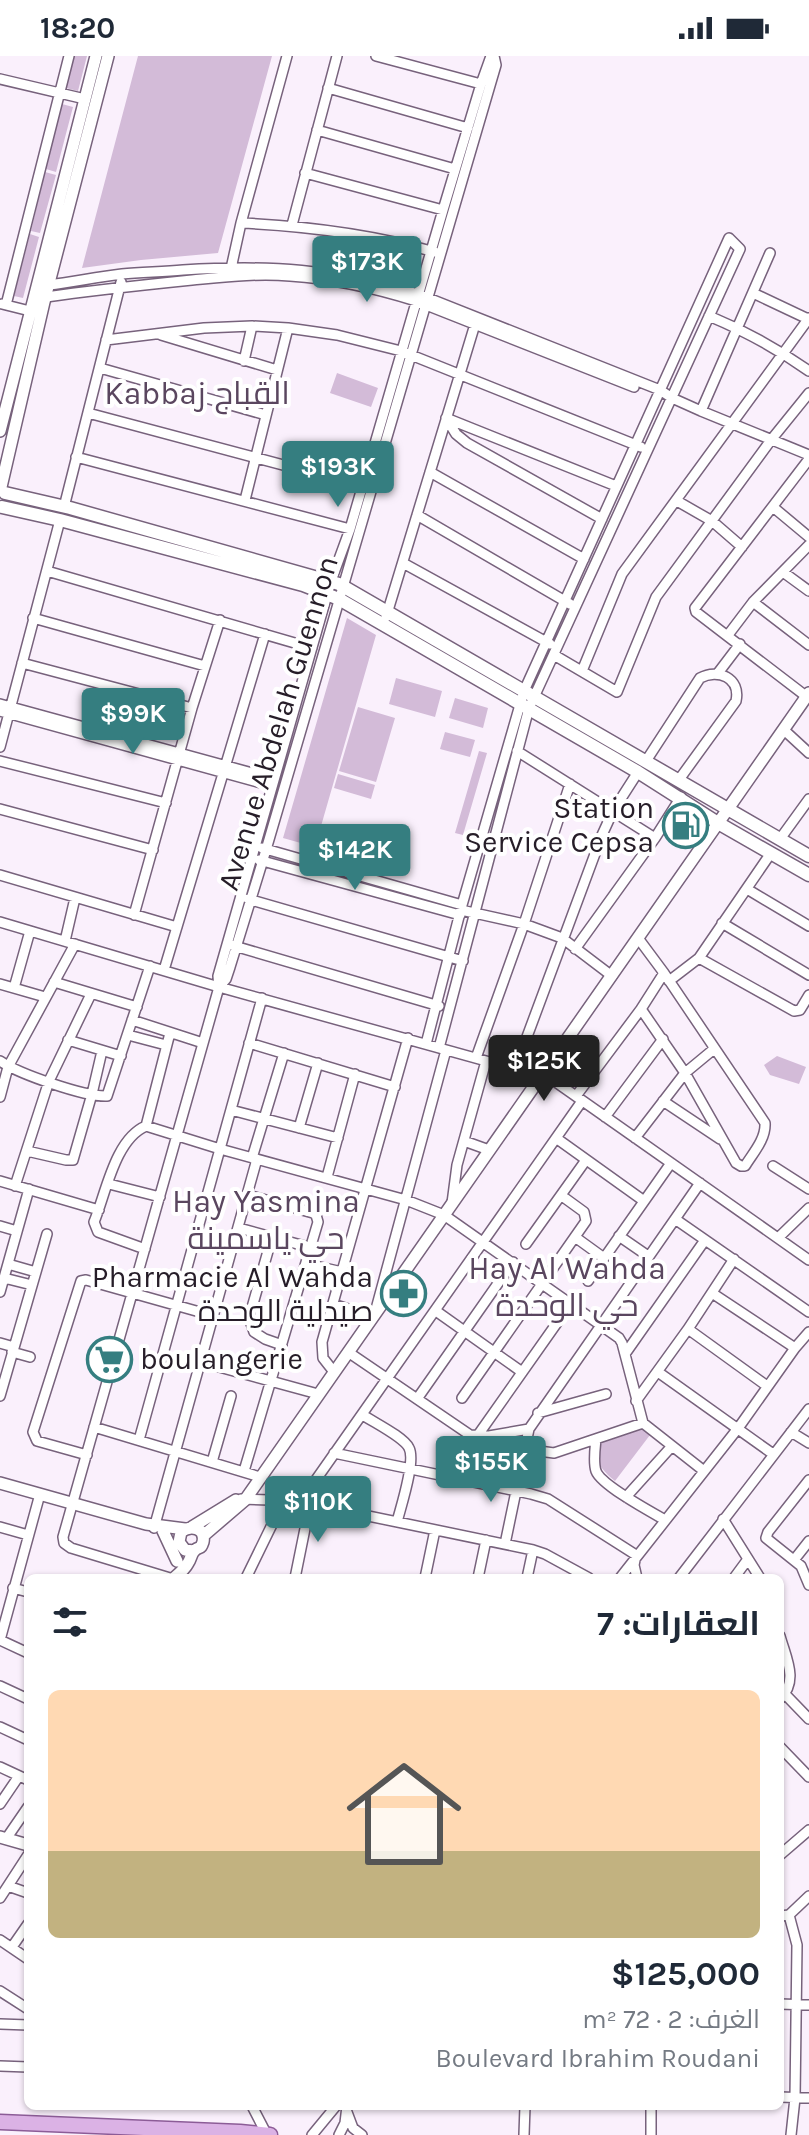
<!DOCTYPE html>
<html lang="ar">
<head>
<meta charset="utf-8">
<style>
	:root { --surface:#fff; --page:#f6f6f7; --text:#1f2937; --muted:#747a83; --accent:#357e80 }
	body { margin:0; font-family:Karla,Cairo,sans-serif; background:var(--page); color:var(--text); direction:rtl; height:100vh; display:flex; flex-direction:column; font-size:30px; white-space:nowrap }
	* { box-sizing:border-box; margin:0 }
	p { font-size:26px; color:var(--muted) }
	.icon { flex:none; width:44px; height:44px; fill:none; stroke:currentColor; stroke-width:2; stroke-linecap:round; stroke-linejoin:round }
	.map { position:relative; flex:1; overflow:hidden; direction:ltr }
	.side { position:absolute; left:24px; top:1518px; width:760px; height:536px; display:flex; flex-direction:column; background:var(--surface); border-radius:12px; box-shadow:0 2px 6px #0004; direction:rtl }
	.side>* { flex:none }
	.price { position:absolute; translate:-50% -68px; padding:0 18px; border-radius:8px; background:var(--accent); color:#fff; font-size:26px; line-height:52px; filter:drop-shadow(0 2px 4px #0008) }
	.price::after { content:''; position:absolute; left:50%; top:48px; width:24px; height:18px; margin-left:-12px; background:inherit; clip-path:polygon(0 0,100% 0,50% 100%) }
	.price.on { background:#222; color:#fff }
	ul { padding:0; list-style:none }
	li { display:grid; align-content:center; gap:16px; height:424px; padding:0 24px }
	li span { display:grid; place-items:center; height:248px; border-radius:12px; color:#555 }
	li>.icon { margin-inline-start:auto }
	span .icon { width:144px; height:144px; fill:#fffc; stroke-width:1 }
	li b { font-size:34px }
	h2 { display:flex; justify-content:space-between; align-items:center; height:96px; padding:0 24px; font-size:34px }
	.status { display:flex; justify-content:space-between; align-items:center; height:56px; padding:0 40px; background:var(--surface); direction:ltr }
	.status svg { height:22px; fill:currentColor }
	.map>svg:first-child { display:block }
</style>
</head>
<body>
<div class="status"><b>18:20</b><svg viewBox="0 0 49 12"><path d="M0 12V9h3v3zM5 12V6h3v6zM10 12V3h3v9zM15 12V0h3v12zM26 1h20v11H26zM47 4h2v5h-2z"/></svg></div>
<div class="map">
<svg width="809" height="2079" viewBox="0 0 809 2079">
	<rect width="100%" height="100%" fill="#faf0fc"/>
	<path fill="#d3bbd8" d="M74,0h13l-9,35 -12,-3z
		M138,0h134l-54,197 -77,7 -59,8z
		M62,48l11,3 -17,65 -10,-3z
		M45,116l11,3 -16,58 -9,-2z
		M30,178l9,3 -16,61 -9,-2z
		M337,317l41,15 -7,19 -41,-14z
		M347,562l29,17 -61,212 -32,-9z
		M396,622l46,13 -7,26 -46,-13z
		M455,642l33,10 -5,20 -34,-10z
		M358,651l37,11 -19,64 -37,-11z
		M445,676l30,8 -5,17 -30,-8z
		M479,695l8,2 -24,82 -8,-2z
		M338,718l37,11 -4,14 -37,-11z
		M777,1000l29,11 -7,17 -29,-9 -6,-10z
		M639,1370l11,9 -35,46c-15,-12 -25,-24 -11,-42z"/>
	<g fill="none" stroke-linecap="round" stroke-linejoin="round">
		<defs>
			<path id="minor" d="M376,0l105,28
				M0,23l85,20
				M328,32l140,40
				M317,74l138,39
				M305,117l138,37
				M241,167c66,3 130,11 194,29
				M292,169l45,-169
				M230,217l11,-50 46,-167
				M49,229c24,-3 48,-8 73,-11 20,-2 40,-2 61,-4 84,-5 154,-2 235,24l242,96 12,8 29,13 108,44
				M753,237l55,26
				M46,241c48,-7 97,-12 146,-17 32,-3 66,-7 98,-4 43,3 85,12 126,25l218,86
				M2,248l32,8
				M6,249l63,-249
				M709,260c36,15 69,33 100,55
				M161,279l116,35
				M106,284l98,-12 48,-2 36,2 49,7 64,16 240,96
				M244,305l8,-35
				M100,312l166,47
				M701,355l69,-158
				M88,357l274,73
				M446,362l10,16 11,9 135,76
				M446,362l170,68
				M76,401l274,72
				M430,416l154,87
				M245,444l43,-172
				M677,445l35,20 30,26
				M64,451l57,-225
				M773,451l36,30
				M417,459l153,89
				M403,507l147,81
				M47,515l265,77
				M783,516l26,19
				M753,546l56,43
				M386,561l90,-296
				M33,562l172,48
				M728,579l25,-33 56,-57
				M554,599l63,37 39,-95 115,-157 38,-47
				M22,607l170,45
				M582,615l40,-97 187,-256
				M718,617l22,-29
				M807,641l-111,-85 -1,-4 114,-149
				M0,648l274,75
				M0,655l272,75
				M784,674l25,23
				M0,691l60,-227
				M517,695l138,87
				M0,705l166,42
				M646,705l54,-83c18,-10 41,0 36,23l-58,80
				M0,753l153,41
				M780,783l29,-40
				M262,792l200,57
				M259,804l201,55
				M0,819l177,52
				M747,833l62,37
				M248,843l215,62
				M461,854l63,14 38,14 50,38
				M134,859l58,-207 28,-88
				M0,866l219,65 296,82 28,4 266,187
				M722,867l87,52
				M638,882l26,35 101,150c1,16 -12,30 -20,43h-4l-5,-3 -51,-90 -44,-64
				M65,885l10,-43
				M231,889l208,61
				M575,893l80,-111 26,-41
				M699,902l95,53 6,-1 9,-15
				M164,914l101,-336
				M669,925l30,-23 72,-105
				M54,926l83,25
				M0,928l45,13
				M219,931l7,-8 4,-12 33,-107 233,-795 -2,-9
				M14,932l16,-57
				M132,964l71,23
				M128,979l38,10
				M68,984l53,16
				M249,987l146,44
				M426,988l36,-139 62,-214 205,-453 11,11 -211,459 -90,340
				M476,1002l48,-134 46,-140
				M0,1005c19,13 85,36 107,35l43,-130
				M515,1013l87,-234 11,-24 25,-39
				M576,1040l65,-87 23,-36
				M0,1041l8,-30 67,-123
				M663,1045l57,38
				M231,1054l107,28
				M605,1061l58,-78
				M146,1070l24,-93
				M299,1072l19,-65
				M556,1082l88,63
				M635,1082l50,-65 29,-24
				M464,1085l25,9
				M27,1095l39,9h7l19,-66 10,-43
				M252,1102l32,-105
				M773,1110l36,23
				M327,1121l28,-103
				M0,1125l99,29
				M109,1128l51,13
				M15,1130l34,-105 42,-87
				M452,1147l5,-38 29,-104
				M675,1163l134,93
				M0,1170l17,5
				M239,1172l73,20
				M619,1180l29,20
				M272,1181l-23,81 5,14 11,7 17,6
				M575,1181l29,21
				M778,1182l31,-30
				M526,1188l60,-84
				M145,1193l-47,-17 -4,-10c12,-29 21,-83 52,-96l74,23 186,51 38,15 175,123 3,5 21,80 61,48
				M8,1208l28,8
				M307,1208l35,8
				M4,1222l28,7
				M588,1225l83,-118
				M0,1236l29,-103
				M712,1237l83,55
				M333,1248l39,13
				M376,1253l70,-259
				M436,1255l86,61
				M688,1273l79,57
				M0,1287l14,4
				M12,1296l18,5
				M348,1296l122,83 19,1 40,-7
				M625,1298l80,-114
				M201,1306l117,32
				M334,1316l-11,-14 -1,-16 86,-304
				M658,1316l115,82
				M0,1340l47,-162
				M462,1342l124,-177 -2,-9 -22,-16
				M417,1343l96,-137
				M636,1345l52,-72 46,-70
				M538,1357l68,-19
				M363,1359c10,7 41,22 46,33 7,13 -8,58 -12,74
				M94,1371l166,50
				M791,1376l18,11
				M478,1379l93,-132
				M493,1381l46,14 15,2 89,-30
				M596,1383c-1,10 -3,23 0,32 5,14 55,41 69,49
				M139,1384l123,-442
				M334,1397l197,41 17,5 88,56 -2,10 3,13
				M87,1399l-50,-14 -4,-9 48,-151 5,-1 128,36
				M212,1406l19,-66
				M244,1415l74,-249 -2,-7 -3,-2 -65,-18
				M809,1424l-41,52 -2,6 35,28 8,19
				M626,1441l46,-51
				M241,1443l60,2 281,-400
				M301,1445l9,3 223,46 12,4 44,24
				M723,1463l37,59
				M0,1471l28,8
				M154,1472l103,-369
				M505,1488l24,-115 171,-246
				M794,1504l15,-19
				M170,1522l-99,-30 -7,-5 -1,-6 156,-550 -1,-11 113,-395 19,-52 93,-319 38,-126 10,-28
				M246,1522l38,-78
				M295,1522l15,-74
				M425,1522l10,-48
				M478,1522l8,-38
				M527,1522l6,-28
				M620,1522l119,-151 56,-79 14,-16
				M679,1522l130,-169
				M734,1522l14,-19
				M13,1532l15,4
				M780,1580c6,22 19,45 0,63
				M28,1597l-28,-13 40,-146
				M0,1630l28,13
				M780,1633l29,30
				M0,1671l28,13
				M780,1691l29,30
				M0,1711l28,13
				M0,1748l19,-28
				M6,1783l22,-32
				M780,1799l29,-25
				M8,1830l20,7
				M0,1842l28,-43
				M789,1859l8,30 -2,153 -4,37
				M780,1860l9,-1 20,-19
				M0,1884l28,19
				M12,1891l16,-23
				M0,1935l28,18
				M780,1948l29,1
				M0,1968l28,1
				M0,2010l28,1
				M780,2041l29,1
				M252,2050l15,29
				M347,2056l6,16 9,7
				M312,2079l24,-29
				M339,2079l6,-12 2,-17
				M524,2079l1,-29
				M651,2079v-29"/>
			<path id="tertiary" d="M0,375l96,-375
				M1,431l43,-185 64,-246
				M0,1427l146,41 39,5
				M192,1471l44,-27
				M163,1475l14,30
				M203,1480l42,-36 564,-807
				M174,1522c6,-5 11,-9 14,-15 3,-4 3,-9 6,-12 6,-6 6,0 9,-9 3,-15 -13,-17 -22,-10l-2,10 6,8 9,1
				M0,1781l28,8"/>
			<path id="secondary" d="M5,437l65,15 269,76 470,272
				M2,451l58,13 243,65 36,14 299,173 80,51 91,52"/>
			<path id="primary" d="M0,2066l240,10 30,3"/>
		</defs>
		<use href="#minor" stroke="#77627c" stroke-width="12"/>
		<use href="#tertiary" stroke="#77627c" stroke-width="14"/>
		<use href="#secondary" stroke="#77627c" stroke-width="15"/>
		<use href="#primary" stroke="#8c5c97" stroke-width="17"/>
		<use href="#minor" stroke="#fff" stroke-width="9"/>
		<use href="#tertiary" stroke="#fff" stroke-width="11"/>
		<use href="#secondary" stroke="#fff" stroke-width="12"/>
		<use href="#primary" stroke="#dbb2e5" stroke-width="14"/>
	</g>
	<defs>
		<symbol id="fuel-ring" viewBox="-11 -11 22 22"><circle r="9.5" fill="#fff" stroke="#357e80" stroke-width="1.5"/><path d="M-5.5-6h7V0h2V4h1.3V-2.5L3-4.5l.8-.8L6-3V5H2.5V1h-1V6h-7ZM-4.2-4.7v3.2H.2V-4.7Z" fill="#357e80"/></symbol>
		<symbol id="pharmacy-ring" viewBox="-11 -11 22 22"><circle r="9.5" fill="#fff" stroke="#357e80" stroke-width="1.5"/><path d="M-2-6h4v4h4v4h-4v4h-4v-4h-4v-4h4Z" fill="#357e80"/></symbol>
		<symbol id="supermarket-ring" viewBox="-11 -11 22 22"><circle r="9.5" fill="#fff" stroke="#357e80" stroke-width="1.5"/><path d="M-6-5.5h2.5l.6 2H6L4.5 2H-2.5L-4.4-4H-6ZM-1.5 3.2a1.3 1.3 0 1 0 .1 0ZM3 3.2a1.3 1.3 0 1 0 .1 0Z" fill="#357e80"/></symbol>
	</defs>
	<g fill-rule="evenodd">
		<use href="#fuel-ring" x="660" y="744" width="51" height="51"/>
		<use href="#pharmacy-ring" x="378" y="1212" width="51" height="51"/>
		<use href="#supermarket-ring" x="84" y="1278" width="51" height="51"/>
	</g>
	<g text-anchor="middle" stroke-width="8" stroke-linejoin="round" paint-order="stroke">
		<g font-size="30" fill="#261d28" stroke="#fff">
			<text transform="translate(278 667) rotate(-73)" y="10">Avenue Abdelah Guennon</text>
		</g>
		<g font-size="30" fill="#261d28" stroke="#fff" text-anchor="end">
			<text x="654" y="762">Station<tspan x="654" dy="34">Service Cepsa</tspan></text>
			<text x="373" y="1231">Pharmacie Al Wahda<tspan x="373" dy="34">صيدلية الوحدة</tspan></text>
			<text x="140" y="1313" text-anchor="start">boulangerie</text>
		</g>
		<g font-size="32" fill="#5a465f" stroke="#fff">
			<text x="197" y="348">Kabbaj القباج</text>
			<text x="266" y="1156">Hay Yasmina<tspan x="266" dy="37">حي ياسمينة</tspan></text>
			<text x="567" y="1223">Hay Al Wahda<tspan x="567" dy="37">حي الوحدة</tspan></text>
		</g>
	</g>
</svg>
<b class="price" style="left:367px;top:248px">$173K</b>
<b class="price" style="left:338px;top:453px">$193K</b>
<b class="price" style="left:133px;top:700px">$99K</b>
<b class="price" style="left:355px;top:836px">$142K</b>
<b class="price on" style="left:544px;top:1047px">$125K</b>
<b class="price" style="left:491px;top:1448px">$155K</b>
<b class="price" style="left:318px;top:1488px">$110K</b>
<section class="side">
<h2>العقارات: 7<svg class="icon" aria-label="filters" viewBox="0 0 24 24"><path d="M4 7h16M4 17h16"/><circle cx="9" cy="7" r="2"/><circle cx="15" cy="17" r="2"/></svg></h2>
<ul>
<li><span style="background:linear-gradient(#ffd9b3 65%,#c2b280 0)"><svg class="icon" aria-label="home" viewBox="0 0 24 24"><path d="M3 11l9-7 9 7M6 9v11h12V9"/></svg></span><div><b>$125,000</b><p>الغرف: 2 · 72 m²</p><p>Boulevard Ibrahim Roudani</p></div></li>
</ul>
</section>
</div>
</body>
</html>
